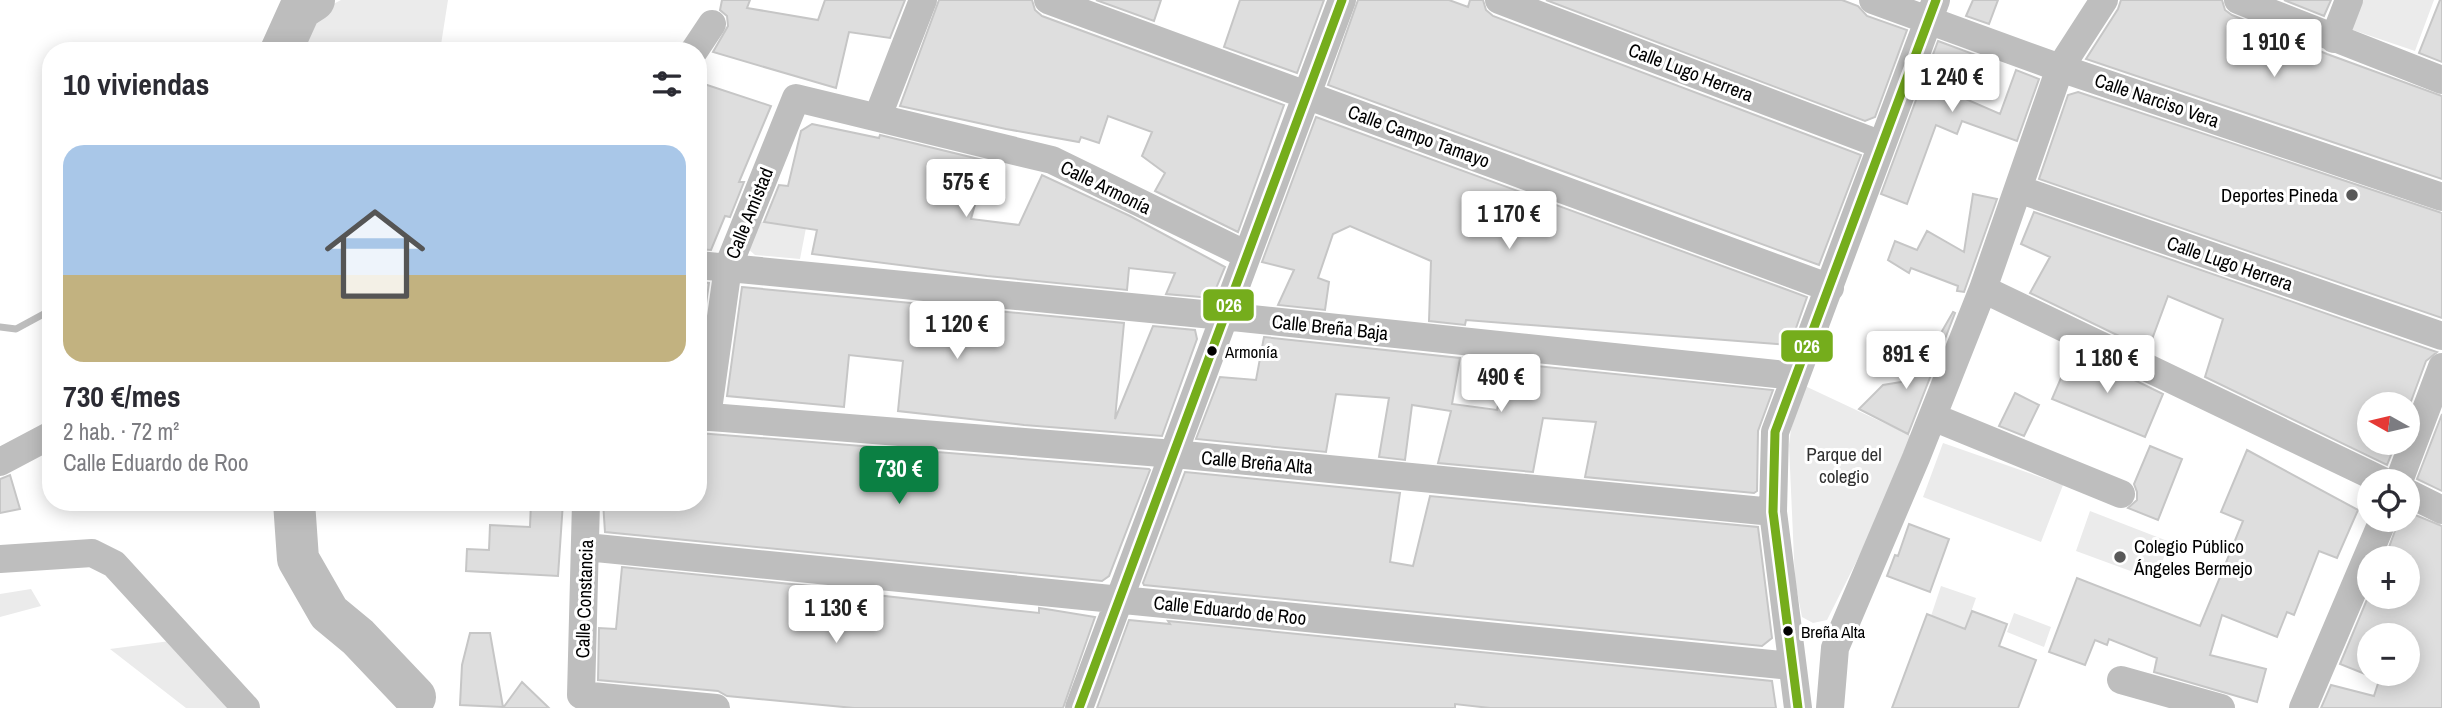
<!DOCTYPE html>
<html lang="es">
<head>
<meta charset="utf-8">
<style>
	:root { --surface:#fff; --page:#f2f2f3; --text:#2b2b33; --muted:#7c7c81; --accent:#0b8043 }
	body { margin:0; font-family:"Archivo Narrow",sans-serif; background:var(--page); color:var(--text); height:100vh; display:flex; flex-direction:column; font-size:26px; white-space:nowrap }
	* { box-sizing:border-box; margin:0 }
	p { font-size:23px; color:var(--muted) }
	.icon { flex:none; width:38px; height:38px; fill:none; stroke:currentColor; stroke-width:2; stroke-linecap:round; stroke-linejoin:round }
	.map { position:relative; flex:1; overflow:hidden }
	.drawer { position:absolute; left:42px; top:42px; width:665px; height:469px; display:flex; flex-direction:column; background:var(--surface); border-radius:28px; box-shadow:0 4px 18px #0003 }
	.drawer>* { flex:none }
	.needle { width:46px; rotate:278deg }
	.controls { position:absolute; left:2357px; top:392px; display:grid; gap:14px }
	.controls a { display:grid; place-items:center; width:63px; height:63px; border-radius:50%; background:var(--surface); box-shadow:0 4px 18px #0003; font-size:35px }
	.price { position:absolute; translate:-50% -60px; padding:0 16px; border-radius:7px; background:#fff; color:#222; font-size:23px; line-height:46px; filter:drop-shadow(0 2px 4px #0008) }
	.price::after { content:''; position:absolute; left:50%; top:42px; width:21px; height:16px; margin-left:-10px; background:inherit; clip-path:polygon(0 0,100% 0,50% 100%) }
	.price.active { background:var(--accent); color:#fff }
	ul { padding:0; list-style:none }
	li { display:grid; align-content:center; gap:14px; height:371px; padding:0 21px }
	li span { display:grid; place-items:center; height:217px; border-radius:21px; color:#555 }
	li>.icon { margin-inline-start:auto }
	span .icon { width:126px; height:126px; fill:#fffc; stroke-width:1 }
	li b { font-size:30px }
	h2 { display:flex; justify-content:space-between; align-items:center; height:84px; padding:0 21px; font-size:30px }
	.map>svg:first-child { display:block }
</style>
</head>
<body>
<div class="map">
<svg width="2442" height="708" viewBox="0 0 2442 708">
	<rect width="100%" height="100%" fill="#fff"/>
	<path fill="#ebebeb" d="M341,0h107l-8,51h-144l5,-14 17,-25z
		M2363,0h71l-19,51 -65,-22z
		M756,221l50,7 -6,31 -45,-4 -9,-8z
		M1805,386l113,53 -91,181 -14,3 -11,-6 -7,-36 -6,-136 2,-16z
		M1943,443l120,42 -22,57 -118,-45z
		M2090,511l80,31 -15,38 -79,-29z
		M1941,586l35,12 -11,31 -34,-13z
		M31,589l10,17 -41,11v-23z
		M2014,613l37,14 -7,20 -37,-15z
		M170,641l62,67h-46l-76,-59z"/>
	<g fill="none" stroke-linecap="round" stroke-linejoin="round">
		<path stroke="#bdbdbd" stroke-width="7" d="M0,327l16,2 35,-19
			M415,697l6,11"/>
		<path stroke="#bdbdbd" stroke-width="42" d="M281,51l19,-42 14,-9
			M294,502l4,57 31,54 29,24 57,60"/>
	</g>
	<path fill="#dedede" stroke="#c6c6c6" stroke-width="2" d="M722,0h28l-3,8 71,12 7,-20h80l-15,38 -41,-6 -13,56 -123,-36 15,-26 -1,-10 -7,-6z
		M939,0h93l3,10 7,6 242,89 -46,127 -83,-41 10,-18 -23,-17 10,-24 -44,-16 -9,27 -18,-6 -2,5 -73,-13 -106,-23z
		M1096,0h65l-7,21z
		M1240,0h84l-27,73 -73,-26z
		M1358,0h91l19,7 2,-7h13l3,10 7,6 368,139 -42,110 -491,-180z
		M1546,0h296l16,6 9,10 40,14 -32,87 -10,4z
		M1973,0h25l-9,24 -23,-8z
		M2121,0h101l3,10 7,5 95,39 115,42v83l-356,-120 32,-50z
		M2284,0h47l-7,16z
		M2440,0h2v62l-23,-9z
		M1938,41l38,14 2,2 -17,40 39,17 16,-44 23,9 -22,62 -55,-20 -5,13 -21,-9 -29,79 -26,-10z
		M698,82l73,24 -32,76h5l-14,35 -5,-1 -14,34 -13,-1z
		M2078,92l364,121v105l-403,-139 29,-84z
		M1316,117l491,180 -17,48 -324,-25 -1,5 -36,-4 2,-60 -81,-35 -17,8 -15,44 11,4 -4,28 -47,-5 16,-35 -32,-8z
		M812,124l67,14 1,-3 107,26 -16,58 48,6 23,-50 88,41 95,51 -13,31 -46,-4 9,-21 -46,-5 -2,22 -140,-14 -175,-22 5,-24 -53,-8 15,-37 9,1 13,-55z
		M1973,194l24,5 -33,93 -7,-1 1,-5 -47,-18 -2,5 -21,-13 7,-19 22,9 10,-19 37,21z
		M2034,212l403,140 -11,9 -16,43h-40v39h26l-9,22 -182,-88 18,-58 -55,-23 -20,54 -118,-57 20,-36 -29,-13z
		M698,282l11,1 -11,77z
		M742,287l382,36 -9,96 38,-93 42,4 2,9 -35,97 -138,-11 -126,-14 5,-50 -54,-6 -5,52 -117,-11z
		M1953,312l2,1 -47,121 -49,-25 24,-24 18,-3 29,-30z
		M1264,337l196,21 -8,46 45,6 11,-47 265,27 -15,41 -1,60 -3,2 -169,-16 11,-55 -53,-4 -10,54 -95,-9 13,-52 -39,-6 -7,55 -26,-3 10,-59 -53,-4 -10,58 -130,-13 24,-62 36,3z
		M2073,350l90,44 -18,43 -93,-38z
		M2015,393l24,12 -15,31 -25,-10z
		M2442,414v77l-25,-12z
		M698,433l451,36 1,1 -41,106 -7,5 -497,-49 -2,-30h95z
		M2150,446l32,13 -24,61 -30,-12 9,-8v-8l-3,-8z
		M2247,450l111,60 -21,48 -18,-7 -25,64 -7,-3 -10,25 -55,-22 -12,40 56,14 -9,33 -103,-30 3,-14 -48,-19 -2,6 -12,-5 -10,25 -36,-13 28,-74 123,48 43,-105 -22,-9z
		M1185,472l215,21 -10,69 23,4 17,-70 328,31 14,111 -10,8 -618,-61 -1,-2z
		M10,475l10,34 -20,4v-34z
		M531,502h32l-5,74 -92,-5 1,-22 22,1 1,-25 40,2z
		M2408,512l34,14v182h-121l10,-23 43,11 7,-22h27v-39h-38v41l-30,-12 28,-67h40v-39h-23l14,-38h9z
		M1909,524l40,15 -19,53 -43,-16 8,-21 3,1z
		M622,567l218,22v2l199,22v-5l13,2 43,7 -32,91h-209l-127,-12 -9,-5 -120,-11 1,-52 17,1z
		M1972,611l35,13 -8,22 37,14 -18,48h-126l35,-94 38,15z
		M1129,620l41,4 -2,-3 604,60 4,27h-286l-35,-4v4h-358z
		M470,633h20l13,74 -43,-2 2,-40z
		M522,682l27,26h-46z"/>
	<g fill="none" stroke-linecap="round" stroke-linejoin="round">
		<path stroke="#bebebe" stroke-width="28" d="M1048,0l782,288
			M1499,0l383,145
			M1873,0l187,68 382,129
			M2238,0l204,80
			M2334,39l15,-39
			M694,51l18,-27
			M878,116l45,-116
			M2018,189l424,147
			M698,265l525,51 572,60
			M1983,289l400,192
			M698,416l476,38 599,58
			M707,417l21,-150 68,-169 256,62 195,95
			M1933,417l188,77
			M0,462l51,-27
			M2399,481l43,-114
			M2408,493l34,17
			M586,502l-5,193 135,13
			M586,547l1205,119
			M0,559l92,-6 22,11 132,144
			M2121,680l100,28
			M1079,708l263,-708
			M1798,708l-25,-196 2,-80 161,-432
			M1830,708l5,-60 81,-190 67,-169 77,-221 44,-68
			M2303,708l80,-188"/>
		<defs>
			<path id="bus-1" d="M1079,708l263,-708
				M1798,708l-25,-196 2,-80 161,-432"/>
		</defs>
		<use href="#bus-1" stroke="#fff" stroke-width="14"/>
		<use href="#bus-1" stroke="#75ad1c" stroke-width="9"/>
	</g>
	<g fill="#595959" stroke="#fff" stroke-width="2.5">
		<circle cx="2352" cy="195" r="7"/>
		<circle cx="2120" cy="557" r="7"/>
	</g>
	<g fill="#000" stroke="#fff" stroke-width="2.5">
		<circle cx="1212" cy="351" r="6"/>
		<circle cx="1788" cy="631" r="6"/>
	</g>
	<g text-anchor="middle" stroke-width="6" stroke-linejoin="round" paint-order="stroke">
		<g font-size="17" fill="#000" stroke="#fff" text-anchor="start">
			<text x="1225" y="358">Armonía</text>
			<text x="1801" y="638">Breña Alta</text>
		</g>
		<g font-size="19" fill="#000" stroke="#fff">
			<text transform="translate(1691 72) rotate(21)" y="7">Calle Lugo Herrera</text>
			<text transform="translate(2157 100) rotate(19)" y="7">Calle Narciso Vera</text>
			<text transform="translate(1419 136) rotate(20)" y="7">Calle Campo Tamayo</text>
			<text transform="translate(1106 187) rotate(26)" y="7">Calle Armonía</text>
			<text transform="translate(749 213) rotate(-68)" y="7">Calle Amistad</text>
			<text transform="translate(2230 263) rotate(19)" y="7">Calle Lugo Herrera</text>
			<text transform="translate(1330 327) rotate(6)" y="7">Calle Breña Baja</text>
			<text transform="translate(1257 462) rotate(5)" y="7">Calle Breña Alta</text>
			<text transform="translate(584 599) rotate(-88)" y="7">Calle Constancia</text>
			<text transform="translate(1230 610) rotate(6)" y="7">Calle Eduardo de Roo</text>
		</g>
		<g font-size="19" fill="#000" stroke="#fff" text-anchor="end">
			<text x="2338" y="202">Deportes Pineda</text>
			<text x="2134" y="553" text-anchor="start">Colegio Público<tspan x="2134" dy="22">Ángeles Bermejo</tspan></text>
		</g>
		<g font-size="19" fill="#313131" stroke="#fff">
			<text x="1844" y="461">Parque del<tspan x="1844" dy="22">colegio</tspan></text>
		</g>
	</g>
	<g stroke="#fff" stroke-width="2.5">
		<rect x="1202" y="288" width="53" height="34" rx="7" fill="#75ad1c"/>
		<rect x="1780" y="329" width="54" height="34" rx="7" fill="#75ad1c"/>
	</g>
	<g font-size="19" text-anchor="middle" font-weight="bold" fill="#fff">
		<text x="1229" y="312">026</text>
		<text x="1807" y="353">026</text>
	</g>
</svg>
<div class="controls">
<a><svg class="needle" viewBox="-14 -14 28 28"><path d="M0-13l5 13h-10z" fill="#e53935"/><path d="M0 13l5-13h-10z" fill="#7c7c81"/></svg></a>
<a><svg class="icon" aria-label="locate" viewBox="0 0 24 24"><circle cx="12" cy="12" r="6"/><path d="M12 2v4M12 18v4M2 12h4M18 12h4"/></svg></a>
<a>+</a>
<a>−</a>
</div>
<b class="price" style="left:2274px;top:79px">1 910 €</b>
<b class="price" style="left:1952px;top:114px">1 240 €</b>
<b class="price" style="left:966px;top:219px">575 €</b>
<b class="price" style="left:1509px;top:251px">1 170 €</b>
<b class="price" style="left:957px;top:361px">1 120 €</b>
<b class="price" style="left:1906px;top:391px">891 €</b>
<b class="price" style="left:2107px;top:395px">1 180 €</b>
<b class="price" style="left:1501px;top:414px">490 €</b>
<b class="price active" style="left:899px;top:506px">730 €</b>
<b class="price" style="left:836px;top:645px">1 130 €</b>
<section class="drawer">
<h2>10 viviendas<svg class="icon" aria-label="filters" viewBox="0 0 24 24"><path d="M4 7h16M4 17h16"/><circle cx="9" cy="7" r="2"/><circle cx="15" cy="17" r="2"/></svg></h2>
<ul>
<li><span style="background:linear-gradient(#a9c7e8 60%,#c2b280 0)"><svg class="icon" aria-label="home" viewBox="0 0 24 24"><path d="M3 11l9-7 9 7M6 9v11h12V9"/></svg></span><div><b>730 €/mes</b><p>2 hab. · 72 m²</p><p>Calle Eduardo de Roo</p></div></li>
</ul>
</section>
</div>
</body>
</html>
